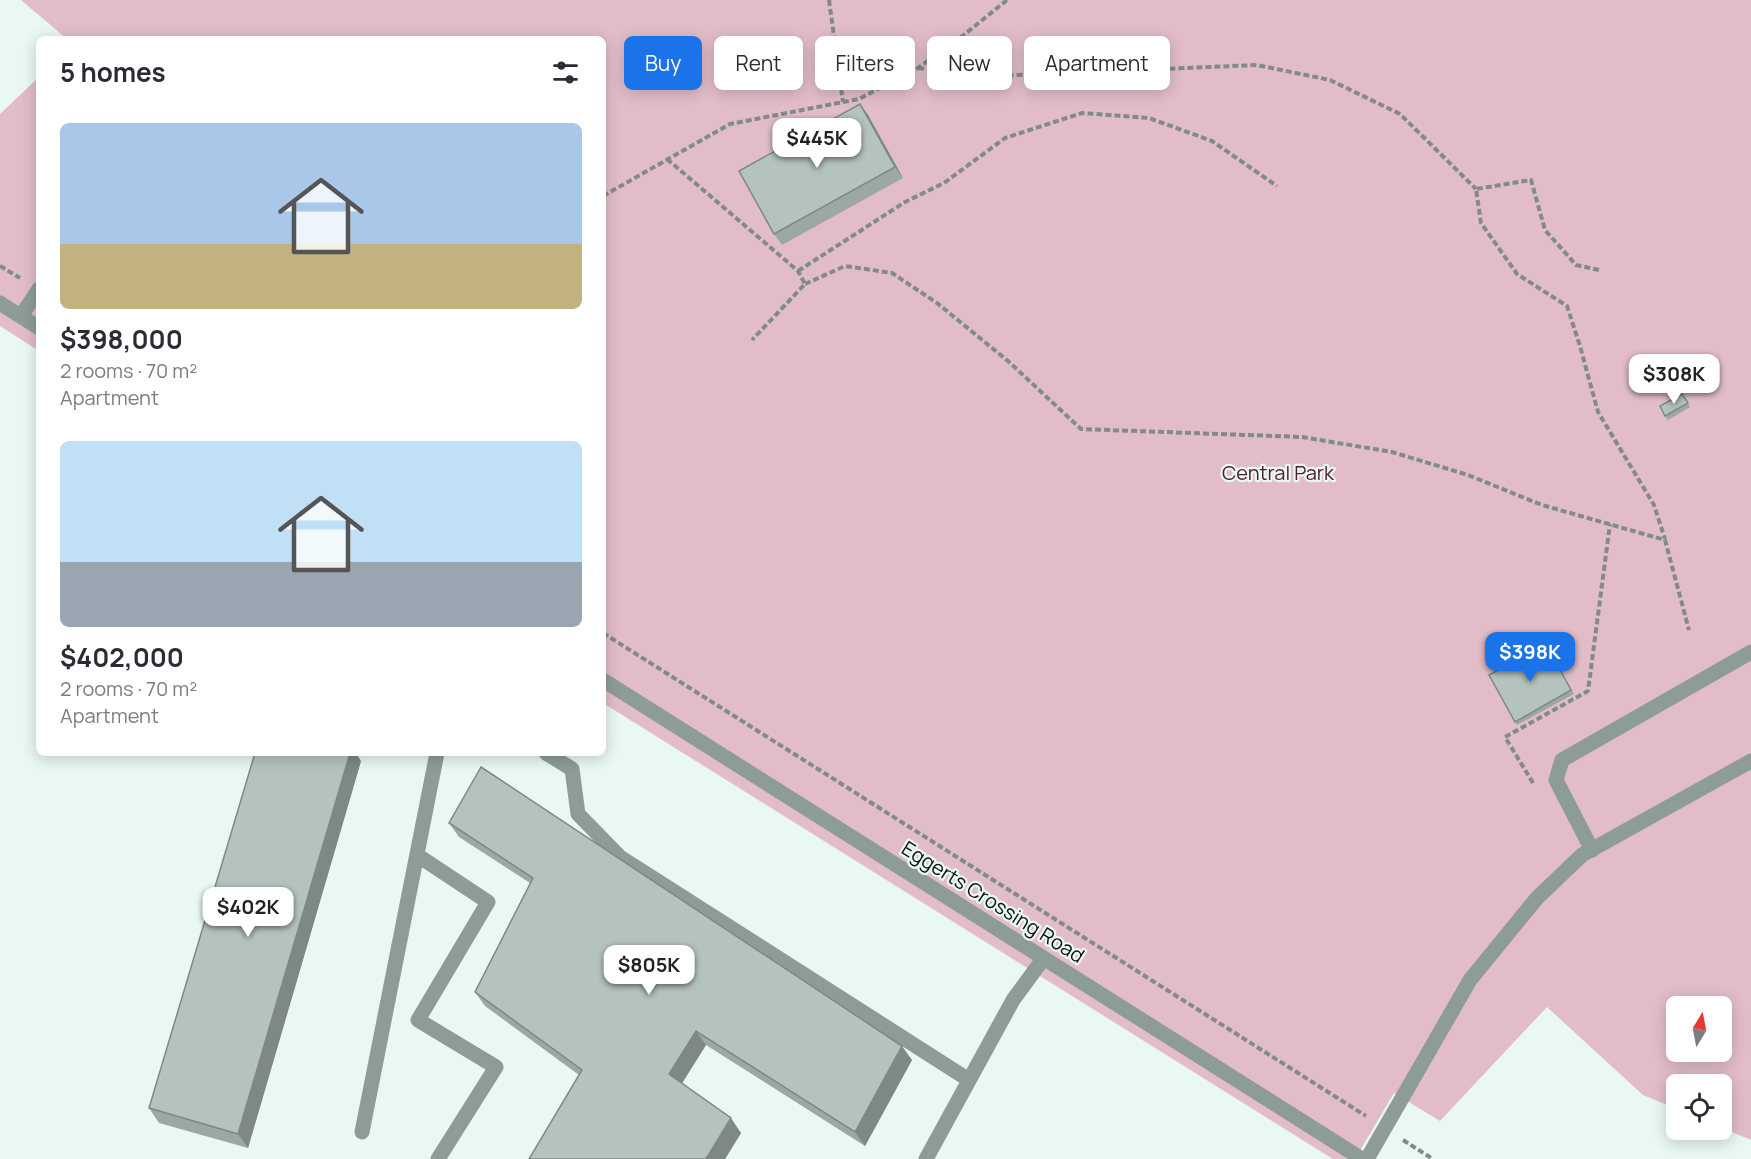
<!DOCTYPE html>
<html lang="en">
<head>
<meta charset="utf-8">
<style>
	:root { --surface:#fff; --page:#f7f7f7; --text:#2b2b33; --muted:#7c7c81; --accent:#1a73e8 }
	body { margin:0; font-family:Manrope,sans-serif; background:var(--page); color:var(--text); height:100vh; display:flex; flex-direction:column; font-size:22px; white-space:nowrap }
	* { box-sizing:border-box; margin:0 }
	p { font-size:20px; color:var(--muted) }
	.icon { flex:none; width:33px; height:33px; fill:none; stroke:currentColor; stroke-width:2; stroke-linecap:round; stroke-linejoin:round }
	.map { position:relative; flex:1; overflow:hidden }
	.drawer { position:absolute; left:36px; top:36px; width:570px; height:720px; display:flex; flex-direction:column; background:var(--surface); border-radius:9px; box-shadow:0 3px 15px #0003 }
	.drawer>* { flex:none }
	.top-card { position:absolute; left:624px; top:36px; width:570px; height:54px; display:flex; gap:12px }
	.needle { width:39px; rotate:10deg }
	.controls { position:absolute; left:1666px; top:996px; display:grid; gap:12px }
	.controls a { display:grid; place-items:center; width:66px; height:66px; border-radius:9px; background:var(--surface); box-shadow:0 3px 15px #0003; font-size:30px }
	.price { position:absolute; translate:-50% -51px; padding:0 14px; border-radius:12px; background:#fff; color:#222; font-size:20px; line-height:39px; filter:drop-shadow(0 2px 3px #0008) }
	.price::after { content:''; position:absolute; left:50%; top:36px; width:18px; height:14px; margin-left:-9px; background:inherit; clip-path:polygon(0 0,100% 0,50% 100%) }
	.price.active { background:var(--accent); color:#fff }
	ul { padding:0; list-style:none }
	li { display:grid; align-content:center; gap:12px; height:318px; padding:0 24px }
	li span { display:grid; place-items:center; height:186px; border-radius:9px; color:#555 }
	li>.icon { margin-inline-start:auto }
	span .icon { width:108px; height:108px; fill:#fffc; stroke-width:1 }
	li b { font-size:26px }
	h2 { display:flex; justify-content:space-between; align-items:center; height:72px; padding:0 24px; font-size:26px }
	.pill { padding:0 21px; border-radius:9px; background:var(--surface); box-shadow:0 3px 15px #0003; font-size:21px; line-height:54px }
	.pill.active { background:var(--accent); color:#fff }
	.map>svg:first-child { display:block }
</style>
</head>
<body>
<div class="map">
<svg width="1751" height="1159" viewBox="0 0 1751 1159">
	<rect width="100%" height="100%" fill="#e9f8f1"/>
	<path fill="#e2bdc7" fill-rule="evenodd" d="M21,0h1730v1140l-29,-12v-44h-45v25l-34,-14 -96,-88 -107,114 -46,-28 -39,66h-22l-730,-456v-664h-536zM1677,1006h45v46h-45z
		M39,77v274l-39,-25v-212z"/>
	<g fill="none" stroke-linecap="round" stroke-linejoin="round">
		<path stroke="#818c87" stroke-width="4" stroke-dasharray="6 3" stroke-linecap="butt" d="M829,0l14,102
			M918,68l77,8 262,-11 73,15 70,34 76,75
			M667,159l131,112 7,13 -53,56
			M603,196l127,-72 129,-25 59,-31 47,-34 42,-34
			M0,266l20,12
			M1599,270l-23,-5 -31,-35 -14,-50 -55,9 5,34 36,51 50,32 13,40 18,66 56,93 11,34
			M798,271l107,-69 39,-19 61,-45 77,-25 67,5 63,23 65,45
			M805,284l40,-18 47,7 45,30 71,58 73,68 221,8 90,15 76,23 74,30 123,35 24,90
			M603,633l763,483
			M1533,783l-28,-46 83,-46 22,-167
			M1403,1140l30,19"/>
		<path stroke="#8d9d96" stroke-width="15" d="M0,303l39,25
			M21,316l18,-27
			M603,680l759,479
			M546,753l26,16 6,45 42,43 349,223
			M1592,850l-36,-70 6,-20 189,-108
			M417,855l71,47 -70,118 78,47 -58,92
			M362,1132l75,-379
			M926,1159l87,-159 30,-41
			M1367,1159l103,-179 67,-82 45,-43 169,-94"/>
	</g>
	<path fill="#9ba9a2" d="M860,104l8,11 35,63 -121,67 -8,-11z
		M1682,394l8,13 -22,13 -3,-4z
		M1546,644l28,50 -57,31 -2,-3z
		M361,761l-113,387 -89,-25 -10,-15z
		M449,823l463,237 -47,86 -159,-101 -24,38 59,50 -16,26h-196l50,-84 -94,-69 -10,-14 55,-109 -71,-46z"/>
	<path fill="#7e8984" d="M860,104l8,11 35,63 -8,-11z
		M350,753h6l5,8 -113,387 -10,-14z
		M696,1031l10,14 -27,43 -10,-14z
		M902,1046l10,14 -47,86 -10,-14z
		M731,1118l10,15 -16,26h-19z"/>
	<path fill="#b4c4bc" stroke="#7e8984" stroke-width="1.5" d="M860,104l35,63 -121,67 -35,-63z
		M1682,394l6,9 -23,13 -5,-10z
		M1546,644l25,46 -56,32 -26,-47z
		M255,753h95l-112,381 -89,-26z
		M481,767l421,279 -47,86 -159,-101 -27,43 62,44 -25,41h-177l53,-89 -107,-78 58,-114 -84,-55z"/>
	<g text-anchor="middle" stroke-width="4.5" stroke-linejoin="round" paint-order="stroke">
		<g font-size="20" fill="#4e1c2e" stroke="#e9f8f1">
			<text x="1278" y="480">Central Park</text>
		</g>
		<g font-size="20" fill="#0e1311" stroke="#e9f8f1">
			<text transform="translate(993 902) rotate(32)" y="7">Eggerts Crossing Road</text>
		</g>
	</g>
</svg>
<div class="controls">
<a><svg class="needle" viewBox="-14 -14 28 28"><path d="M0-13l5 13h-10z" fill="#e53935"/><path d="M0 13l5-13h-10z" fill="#7c7c81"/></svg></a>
<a><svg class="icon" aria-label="locate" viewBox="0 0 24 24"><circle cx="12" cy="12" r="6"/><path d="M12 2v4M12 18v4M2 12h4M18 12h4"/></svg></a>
</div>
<b class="price" style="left:817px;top:169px">$445K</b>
<b class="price" style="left:1674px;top:405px">$308K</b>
<b class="price active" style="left:1530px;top:683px">$398K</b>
<b class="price" style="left:248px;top:938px">$402K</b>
<b class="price" style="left:649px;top:996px">$805K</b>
<div class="top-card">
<a class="pill active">Buy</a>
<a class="pill">Rent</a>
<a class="pill">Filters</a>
<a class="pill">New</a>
<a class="pill">Apartment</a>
</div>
<section class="drawer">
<h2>5 homes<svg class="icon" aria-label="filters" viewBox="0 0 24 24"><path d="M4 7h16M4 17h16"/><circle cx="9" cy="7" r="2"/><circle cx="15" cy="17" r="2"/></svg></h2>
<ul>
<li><span style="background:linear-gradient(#a9c7e8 65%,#c2b280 0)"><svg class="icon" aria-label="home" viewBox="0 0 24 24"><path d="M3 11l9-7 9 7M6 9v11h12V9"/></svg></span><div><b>$398,000</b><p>2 rooms · 70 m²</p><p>Apartment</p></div></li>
<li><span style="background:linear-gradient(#bfe0f5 65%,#9aa5b1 0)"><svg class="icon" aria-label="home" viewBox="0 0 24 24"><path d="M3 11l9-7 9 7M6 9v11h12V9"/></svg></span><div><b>$402,000</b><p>2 rooms · 70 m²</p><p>Apartment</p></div></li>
</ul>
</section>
</div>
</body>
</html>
